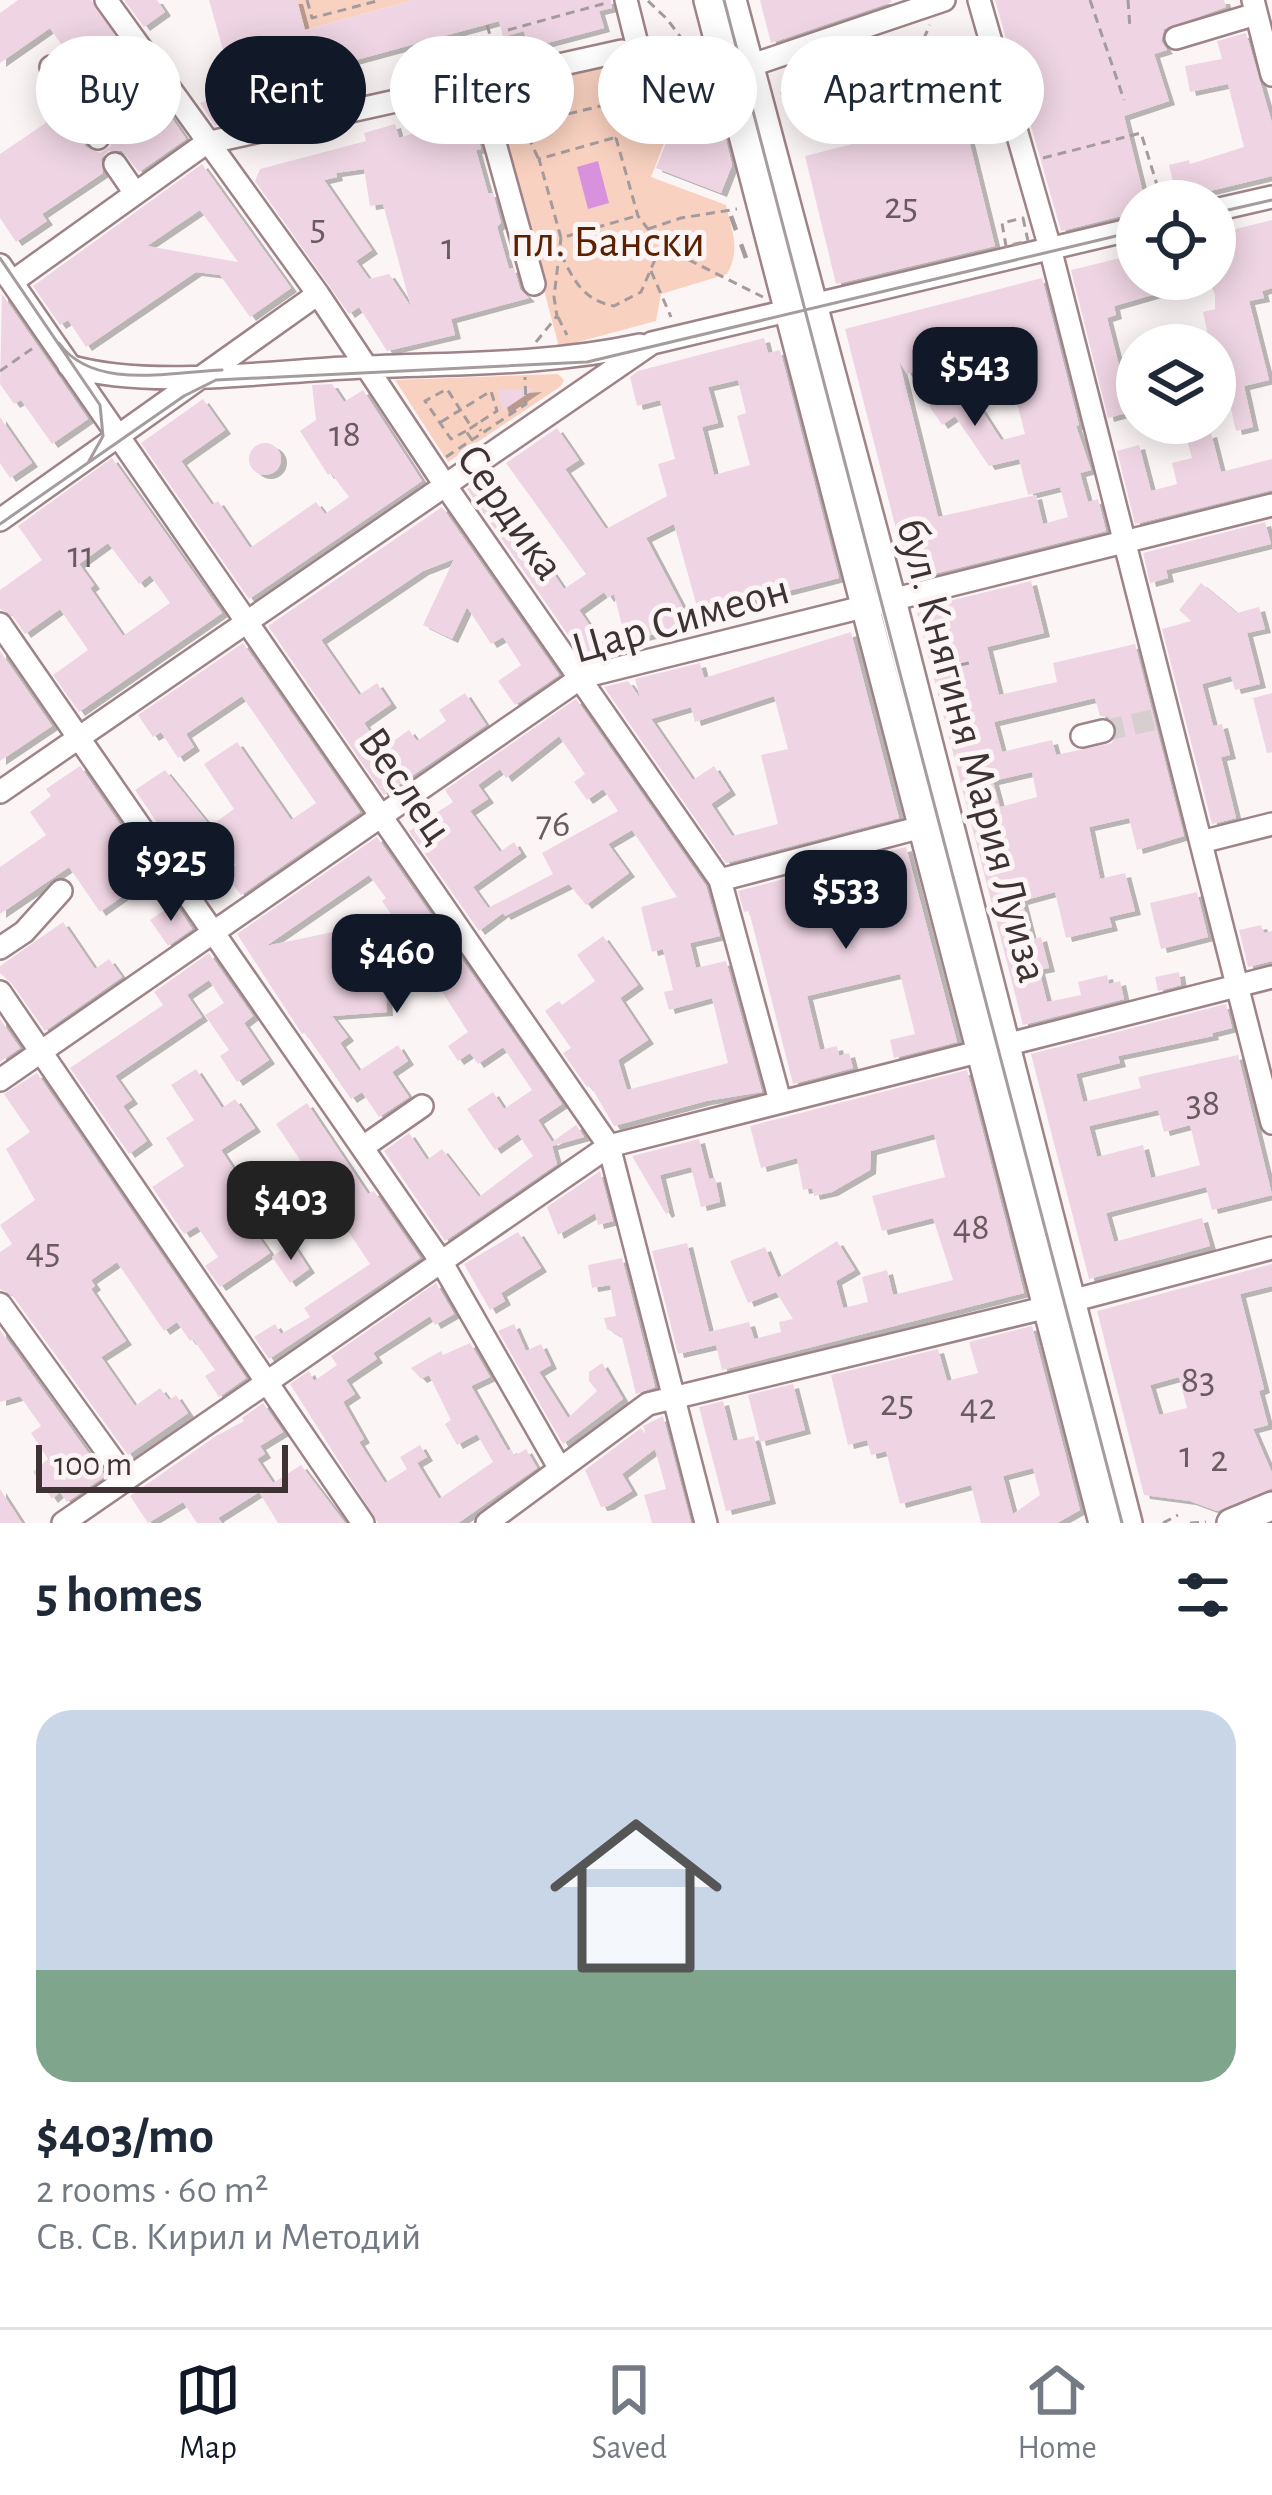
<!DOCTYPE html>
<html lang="en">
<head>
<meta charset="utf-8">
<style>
	:root { --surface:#fff; --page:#f2f2f3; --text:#1f2937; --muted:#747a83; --line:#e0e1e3; --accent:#111827 }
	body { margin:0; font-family:"Alegreya Sans",sans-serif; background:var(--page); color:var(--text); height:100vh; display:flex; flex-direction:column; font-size:45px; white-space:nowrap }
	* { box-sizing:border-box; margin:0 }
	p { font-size:39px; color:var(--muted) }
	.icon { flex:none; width:66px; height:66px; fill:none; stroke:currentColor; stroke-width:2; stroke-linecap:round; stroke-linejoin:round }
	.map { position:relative; height:1523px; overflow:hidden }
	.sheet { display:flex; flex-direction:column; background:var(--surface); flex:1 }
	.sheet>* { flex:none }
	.hud { position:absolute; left:36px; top:36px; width:1200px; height:108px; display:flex; gap:24px }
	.tools { position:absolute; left:1116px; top:180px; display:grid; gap:24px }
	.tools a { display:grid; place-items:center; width:120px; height:120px; border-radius:50%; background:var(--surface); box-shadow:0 6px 30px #0003; font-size:60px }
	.scale { position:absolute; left:36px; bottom:30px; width:252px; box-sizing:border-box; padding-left:12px; border:6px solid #3e3234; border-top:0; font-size:33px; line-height:42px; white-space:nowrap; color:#3e3234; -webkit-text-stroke:9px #fcf5f6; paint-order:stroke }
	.price { position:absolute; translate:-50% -102px; padding:0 27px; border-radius:24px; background:var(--accent); color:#fff; font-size:39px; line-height:78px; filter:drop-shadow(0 3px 6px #0008) }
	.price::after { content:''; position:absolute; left:50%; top:72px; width:36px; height:27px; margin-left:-18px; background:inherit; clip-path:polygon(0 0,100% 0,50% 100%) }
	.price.active { background:#222; color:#fff }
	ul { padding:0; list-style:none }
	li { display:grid; align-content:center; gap:24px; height:636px; padding:0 36px }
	li span { display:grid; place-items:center; height:372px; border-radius:36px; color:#555 }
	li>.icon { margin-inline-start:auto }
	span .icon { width:216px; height:216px; fill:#fffc; stroke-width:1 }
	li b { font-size:51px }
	h2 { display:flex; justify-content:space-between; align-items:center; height:144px; padding:0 36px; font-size:51px }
	.chip { padding:0 42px; border-radius:54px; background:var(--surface); box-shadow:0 6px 30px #0003; font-size:42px; line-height:108px }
	.chip.active { background:var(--accent); color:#fff }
	.tab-bar { display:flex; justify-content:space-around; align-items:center; height:168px; border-top:3px solid var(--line); background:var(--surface); font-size:33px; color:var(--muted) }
	.tab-bar a { display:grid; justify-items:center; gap:6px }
	.tab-bar .active { color:var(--accent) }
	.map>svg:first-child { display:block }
</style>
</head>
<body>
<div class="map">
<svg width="1272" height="1523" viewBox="0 0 1272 1523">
	<defs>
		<filter id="shadow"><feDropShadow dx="6" dy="4" stdDeviation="0" flood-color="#0004"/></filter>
	</defs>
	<rect width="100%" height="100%" fill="#fcf5f6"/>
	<path fill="#f9d1c0" d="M297,0h117l-109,30z
		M624,58l9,33 46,13 -28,73 75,28c6,26 15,45 1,69l-66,20 -5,27 -97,26 -68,-258z
		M558,374l6,6 -3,6 -113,76 -53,-82z"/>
	<path fill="#d892dd" d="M598,161l11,42 -21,6 -11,-42z"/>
	<path fill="#efd5e3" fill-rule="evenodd" filter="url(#shadow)" d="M18,0h73l95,139 -47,33 -17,-21h-14l-7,8 2,14 -61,41 5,7 -31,21 -16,-24v-64l50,-34 12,17 12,-8 12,18 14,6 11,-7 -1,-16 7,-5 -67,-97 -50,35v-50z
		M124,0h33l8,12 -21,15z
		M209,0h88l8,30 109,-30h197l1,8 -13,3 5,17 -76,20 -4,-17 -21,6 -4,-16 -209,57 4,13 -29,8 3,13 -53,14 -15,-23 34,-14z
		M760,0h131l1,2 -121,41z
		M995,0h229l2,7 -62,22 -3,12 6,9 -13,4 15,47 -45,15 21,85h-8v11l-76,19z
		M1246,33l26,90v53l-95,23 -8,-34 20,-5 1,4 54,-17 -16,-63 -38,8 -5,-26 37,-7 -5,-18z
		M679,111l44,17 9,37 -11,28 -65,-25z
		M471,114l10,35 -5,1 12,43h5l8,30 -4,4 12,42 5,-1 6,21 9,9 -78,21 4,16 -68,16 -28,-44 -10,7 -94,-133 5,-12 106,-28 -2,-8 31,-9 4,14zM364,169l6,37 13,-2 28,103 -22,-33 -20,5 -13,-18 16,-11 -48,-70 13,-3 -1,-4z
		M963,116l32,130 -159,38 -31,-128z
		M202,164l89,124 -41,29 -30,-42 -24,-3 -110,75 -18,-27 -8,5 -27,-39zM200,210l38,52 -91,-16z
		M1272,220v68l-10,3 2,7 -15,3 20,79 -25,6 9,41 -17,4 -12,-52 -9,4v-38h-5l-7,-33 12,-3v-14l-6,-16h6v-45z
		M1137,254v25h57v4l-80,23 2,9 -9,3 16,63 14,-3v32l-29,8 -37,-148z
		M1042,278l37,147 -3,1 15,44 -11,3 8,29 10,-3 8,32 -197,49 -64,-251zM981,329l5,20 16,-4 23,89 -24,6 -22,-34 -9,6 -19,-28 -25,17 16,24 13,-9 34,50 30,-7 9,36 32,-8 8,30 -25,7 -7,-29 -98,22 -39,-156 8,13 38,-10 -6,-24z
		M2,294l86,125 -36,25 -31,-44 -7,4 -14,-20z
		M764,338l4,15 12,-3 59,228 -140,36 -25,-90 -28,14 46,87 -66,16 -12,-47 -6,4 -4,-6 -25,18 31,45 -24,6 -119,-172 20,-13 77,113 22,-15 -80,-111 51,-35 22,32 -14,9 41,60 61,-33 -9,-32 17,-5 -15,-59 -23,6 -7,-29 8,-6zM738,380l8,33 -9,3 13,49 -36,10 -12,-48 16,-4 -10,-36z
		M332,384l12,18 19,-12 59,91 -173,118 -108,-156 62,-44 22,31 -44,31 31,44 6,-4 32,47 66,-46 9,12 24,-17 -18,-24 -3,2 -28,-44 16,-11 -4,-35z
		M536,388l-33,22 -6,-20h12z
		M0,417l32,46 -22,15 -10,-15z
		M1211,433l10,39 51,-13v31l-137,34 -18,-73 22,-6 12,46 26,-7 -5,-21 20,-5 -5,-18z
		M249 459a16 16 0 1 1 32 0a16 16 0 1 1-32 0Z
		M112,458l110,155 -143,99 -26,-37 35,-25 -28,-41 -35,25 -13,-19 -12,-6v-19l42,-30 -24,-34zM108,543l31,41 11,-9 20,28 -47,33 -33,-48 4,-3 -15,-21z
		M442,507l117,168 -44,30 -17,-24 23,-16 -18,-28 -12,7 -24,-37 -15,32 -29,-14 31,-66 -31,12 -102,69 38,55 18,-12 14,21 -27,19 18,26 27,-19 8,11 29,-20 -7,-11 26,-17 21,32 -102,70 -116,-169z
		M1265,522l6,22 -105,26 2,8 -18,5 -7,-30z
		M1031,581l13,52 -57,14 12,48 58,-13 -4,-19 82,-19 49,192 -47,14 -8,-32 -40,9 11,52 25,-6 10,38 -26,6 3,10 -46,11 -11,-46 -33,9 10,39 9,-3 8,31 -10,2 8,32 34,-7 -3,-13 29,-7 2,9 11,-3 4,18 -101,26 -107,-416zM1095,698l5,18 8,1 9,9 -5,17 -56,12 -4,-15 -50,12 -8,-30zM1032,772l5,25 -37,10 -7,-26z
		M1201,583l36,30 22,-6 6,22 -18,4 13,51 -25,6 -4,-14 -29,8 11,42 9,-2 8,31 -9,2 15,61 -24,6 -50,-195 29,-8 -12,-11z
		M851,632l48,186 -173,45 -122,-176 24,-6 12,17 -5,-19 65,-16 4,15zM774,696l14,53 -27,6 17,69 -46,12 -21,-32 19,-13 -16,-25 -21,14 -42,-61 40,-12 4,15z
		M243,643l117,169 -119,83 -16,-22 11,-8 -27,-38 25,-18 -30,-45 33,-22 54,78 25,-17 -74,-107 -56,38 8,13 -16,11 -17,-26 -8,5 -15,-22z
		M0,651l52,75 -52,35z
		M1272,693v59l-5,1 -14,-55z
		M576,699l130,187 14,50 -30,7 6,25 30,-7 36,131 -56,9 -92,25 -24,-41 -3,2 -24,-34 8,-5 -26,-37 14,-10 3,4 33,-24 -18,-26 26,-19 35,49 -18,13 28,42 -30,20 9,30 101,-27 -16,-65 -43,12 -5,-18 9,-2 -10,-41 -11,3 -11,-45 36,-10 -45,-67 -24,14 21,29 -43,32 -17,-21 -64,32 -2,-3 -24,18 -70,-100 44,-29 -8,-12zM559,736l26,38 -11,8 13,18 16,-11 15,22 -76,42 11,21 -65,34 -15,-21 48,-34 -7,-11 -14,10 -30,-41 18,-12 -10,-14 22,-16 6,9z
		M80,766l74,108 -54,38 -31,-45 -69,47v-47l46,-32 -16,-23 21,-16 -5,-7z
		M165,770l42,52 -34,24 -38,-56z
		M377,837l185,267 -24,16 14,22 24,-17 8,12 -32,9 5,18 -112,77 -61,-90 25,-18 18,27 15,-11 37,48 54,-41 -15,-22 -23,16 -28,-41 26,-17 11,17 28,-19 -29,-43 -25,17 -8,-11 -12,8 -10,-15 20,-14 -42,-65 -42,4 3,41 -55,4 16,21 -8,6 19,28 39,-26 10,16 -16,11 17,25 -30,20 -17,-25 -11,7 -46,-66 -3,1 -65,-100zM369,875l17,23 -4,3 9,13 -6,4 18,26 -42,5 -4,-22 -91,19z
		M906,847l51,195 -63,16 -4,-18 25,-6 -15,-60 -93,22 13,54 17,-4 2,10 10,-3 4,15 -60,16 -44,-173 -5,1 -6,-21z
		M1197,892l11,45 -47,12 -11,-46z
		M175,903l17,26 -24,17 -18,-26z
		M63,922l32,47 14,-10 13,18 -77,54 -33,-47 -12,-11v-7z
		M1261,925l3,8 8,-2v30l-24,6 -9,-37z
		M209,953l44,63 -9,7 25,37 -32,22 -17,-26 9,-6 -24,-35 19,-12 -15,-23 -22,15 15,22 -87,59 17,24 -9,6 24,35 -18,13 -59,-86 93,-63 -9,-13z
		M1179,972l2,13 -23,6 -3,-14z
		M1226,1004l6,24 -20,5 1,3 -95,20 2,7 -44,11 7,28 58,-14 -3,-11 100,-22 34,140 -60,15 -6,-23 -100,26 8,29 88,-24 8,28 -121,33 -58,-225zM1158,1110l6,22 26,-7 10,40 -49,13 -8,-33 -46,12 -8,-31z
		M0,1019l20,29 -20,14z
		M196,1069l26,39 13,-9 20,29 -34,22 29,44 6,-5 18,26 -21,14 17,24 -50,34 -15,-21 13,-9 -21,-31 -13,8 -32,-47 32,-21 -18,-28 28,-18 -23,-35z
		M967,1070l57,223 -302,77 -6,-25 -38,9 -26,-103 35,-8 22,89 40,-10 5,17 27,-7 -2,-10 14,-3 -17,-27 -28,11 -18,-42 35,-14 13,31 59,-37 18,29 -19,11 7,27 25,-6 -6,-25 25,-7 6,25 60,-15 -20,-62 -51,13 -10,-35 73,-19 -11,-43 -63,17 -1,19 -38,22 -18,4 -2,-8 -9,2 -6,-32 -36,10 -11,-42z
		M37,1073l209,305 -27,19 -14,-21 10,-6 -22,-31 -3,2 -13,-19 -13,9 -47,-69 -26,18 4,6 -4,3 35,52 -25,16 34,49 25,-18 9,12 7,-5 12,18 -60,42 -116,-160 -12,-6v-37l12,-8 -12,-19 35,-25 -29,-51 24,-17 -26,-38z
		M307,1103l61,91 6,-3 46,67 -151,101 -15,-22 21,-13 6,10 29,-17 -6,-9 66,-44 -94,-140z
		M699,1139l10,40 6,-1 5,24 -19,5 -10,-40 -31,8 9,37 -3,2 -34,-58z
		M600,1171l13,50 -15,4 -3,-12 -37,22 -11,-28z
		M518,1232l23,36 -40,25 4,8 -15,9 -26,-46z
		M292,1243l17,26 -19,14 -18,-26z
		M622,1258l33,129 -19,7 -14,-57 -15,-8 -3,-11 12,-2 -6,-31 -18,3 -4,-23z
		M1272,1264v22l-32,8 24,95 -5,2 9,34 -15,4 19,44v15l-55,23 -27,-10 -46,-6 -47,-184zM1179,1377l8,31 -28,7 -9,-30z
		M436,1283l18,31 -19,11 -5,-9 -57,37 4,6 -31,21 9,14 -12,8 21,37 -5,3 26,41 22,-14 -7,-12 20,-12 7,12 -10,6 22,36 54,-37 -16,-28 -20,11 -12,-21 6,-4 -22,-45 -8,4 -10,-11 30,-17 2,4 27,-12 20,34 -19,9 37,65 3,-2 3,7 12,-7 11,19 -79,55h-80l-88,-139 19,-13 5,10 23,-16 -6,-9z
		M514,1324l12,27 15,-7 10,21 -12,7 29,46 29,-27 -8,-10v-9l13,-9 21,36 -60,45 -65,-113z
		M1032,1326l48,184 -23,13h-76l-10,-38 -71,19 -14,-53 -15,4 -4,-15 -19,5 -17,-70 107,-26 9,32 31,-8 -9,-31zM1033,1468l7,27 -27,19 -10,-38z
		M0,1330l105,146 -38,26 -7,-10 -8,7 -19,-27 15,-13 -17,-26 10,-7 -21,-30 -20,6z
		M793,1384l12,46 -45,12 -12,-47z
		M723,1401l10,40 21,-5 16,64 -44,11 -27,-104z
		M263,1403l20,29 -23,14 5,8 -8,5 16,24 28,-18 44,58h-67l-19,-31 -41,26 4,5h-25l-14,-21 -35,21 -18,-27 86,-60 28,-15 -2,-3z
		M663,1416l28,107h-39l-8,-28 22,-6 -11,-40 -33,25 10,17 -24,15 -7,1 -16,-37 56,-42 5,7 -3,-9z
		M0,1489l22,34h-22z"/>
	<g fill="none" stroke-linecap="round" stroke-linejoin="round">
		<path stroke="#d6cecf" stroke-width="21" stroke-dasharray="21 10" stroke-linecap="butt" d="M1103,731l50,-11"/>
		<defs>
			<path id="minor" d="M106,0l212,294 127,191 275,395 60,221
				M626,0l17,68 19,21 78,24
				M979,0l71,248 222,875
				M1253,0l19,75
				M1176,38l80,-24
				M749,66l195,-66
				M51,67l47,71
				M478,82l56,202
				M115,164l20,29
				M1215,210l57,-13
				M0,265l609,881 97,377
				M12,282l194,-139 416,-92
				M69,366c78,23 195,6 276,2 100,-5 197,-2 295,-23
				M0,520l318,-226
				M0,624l442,639 118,206
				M1082,736l21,-5
				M0,792l652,-449 485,-115
				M1201,842l71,-18
				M720,880l217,-57
				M0,948l24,-16 37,-41
				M0,992l363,531
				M0,1080l582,-403 690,-172
				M363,1147l59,-41
				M0,1304l126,174
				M63,1523l546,-377 663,-169
				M487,1523l161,-119 400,-97 224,-59"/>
			<path id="major" d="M708,0l395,1523
				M732,0l163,612 233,911
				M1231,1523l41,-17"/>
		</defs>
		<use href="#minor" stroke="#9e8388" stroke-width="26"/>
		<use href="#major" stroke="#9e8388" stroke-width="32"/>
		<path stroke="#a49b9c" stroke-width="3" stroke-dasharray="9 6" stroke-linecap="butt" d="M307,0l5,18 69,-18
			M1090,0l34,100
			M1128,0l2,29
			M648,1l19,18 33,44
			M487,25l10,33
			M508,30l98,-27 -1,-3
			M814,62l20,61
			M687,75l20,-1
			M790,84l27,-8
			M781,94l61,-20
			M645,103l-29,35 22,78 23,30 102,51
			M510,128l99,-24 25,5
			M928,128l8,-2
			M513,132l16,6 9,20
			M884,135l-1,-9 47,-101
			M613,138l-74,21 22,79 75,-22
			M1043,158l98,-25 21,68
			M1023,218l5,23 -22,5 -4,-23z
			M648,229l33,-11 56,-9
			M561,254c13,27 22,46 53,52l27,-14 19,-44
			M651,271l20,46
			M558,317l9,18
			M536,342l21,-26 -3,-19 7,-59
			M0,371l36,-25
			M441,422l50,-31 6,20 -20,13
			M466,431l-15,8 -26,-38 22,-12 25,39
			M472,440l-6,-9 11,-7 4,7
			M446,457l80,-53 -1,-27
			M960,665l9,-2
			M1163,1523l15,-8
			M1190,1523l16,-1"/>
		<use href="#minor" stroke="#fff" stroke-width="21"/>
		<use href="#major" stroke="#fff" stroke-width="27"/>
		<path stroke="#a59c9e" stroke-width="3" d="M724,0l398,1523
			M1215,213l57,-13
			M0,258l100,147 3,31 -14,25
			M59,343c34,48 112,29 163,27
			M0,524l184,-128 32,-16 371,-18 550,-131"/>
		<path stroke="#a59c9e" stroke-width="4.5" stroke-dasharray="15 15" stroke-linecap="butt" d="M731,216l15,42"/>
	</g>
	<g text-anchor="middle" stroke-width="10" stroke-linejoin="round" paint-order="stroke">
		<g font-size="39" fill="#6a5b60">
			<text x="901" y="218">25</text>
			<text x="318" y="239">5</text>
			<text x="448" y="259">1</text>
			<text x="345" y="446">18</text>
			<text x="81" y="567">11</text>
			<text x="553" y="836">76</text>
			<text x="1203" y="1115">38</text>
			<text x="971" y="1239">48</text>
			<text x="43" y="1263">45</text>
			<text x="1198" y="1392">83</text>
			<text x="897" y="1415">25</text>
			<text x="978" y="1419">42</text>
			<text x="1186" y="1467">1</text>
			<text x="1219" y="1471">2</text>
		</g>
		<g font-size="45" fill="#5c2100" stroke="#fcf5f6">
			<text x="608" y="256">пл. Бански</text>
		</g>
		<g font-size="45" fill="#3e3234" stroke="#fcf5f6">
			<text transform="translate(512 511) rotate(55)" y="16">Сердика</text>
			<text transform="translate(680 617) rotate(-16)" y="16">Цар Симеон</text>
			<text transform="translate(974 750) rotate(75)" y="16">бул. Княгиня Мария Луиза</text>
			<text transform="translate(407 784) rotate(55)" y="16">Веслец</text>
		</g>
	</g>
</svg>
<div class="tools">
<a><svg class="icon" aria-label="locate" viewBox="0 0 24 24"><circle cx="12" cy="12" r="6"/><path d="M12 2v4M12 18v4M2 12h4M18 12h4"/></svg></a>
<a><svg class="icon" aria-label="layers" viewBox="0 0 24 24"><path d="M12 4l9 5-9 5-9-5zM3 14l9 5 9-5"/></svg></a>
</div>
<div class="scale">100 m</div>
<b class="price" style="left:975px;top:429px">$543</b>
<b class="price" style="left:171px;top:924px">$925</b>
<b class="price" style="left:846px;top:952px">$533</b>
<b class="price" style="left:397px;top:1016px">$460</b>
<b class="price active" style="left:291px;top:1263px">$403</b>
<div class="hud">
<a class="chip">Buy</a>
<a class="chip active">Rent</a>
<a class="chip">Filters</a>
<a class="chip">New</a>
<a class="chip">Apartment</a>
</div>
</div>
<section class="sheet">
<h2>5 homes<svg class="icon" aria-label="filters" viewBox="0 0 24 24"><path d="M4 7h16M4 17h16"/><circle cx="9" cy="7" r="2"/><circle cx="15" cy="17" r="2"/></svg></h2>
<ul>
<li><span style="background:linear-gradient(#c9d6e8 70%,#7fa58c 0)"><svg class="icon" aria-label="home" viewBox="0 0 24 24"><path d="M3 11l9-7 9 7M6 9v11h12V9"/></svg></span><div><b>$403/mo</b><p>2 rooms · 60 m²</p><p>Св. Св. Кирил и Методий</p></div></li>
</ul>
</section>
<nav class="tab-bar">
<a class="active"><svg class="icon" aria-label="map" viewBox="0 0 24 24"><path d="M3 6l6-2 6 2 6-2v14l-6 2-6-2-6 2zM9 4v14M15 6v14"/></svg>Map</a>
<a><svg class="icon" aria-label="saved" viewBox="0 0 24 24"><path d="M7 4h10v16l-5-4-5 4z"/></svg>Saved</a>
<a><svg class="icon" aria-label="home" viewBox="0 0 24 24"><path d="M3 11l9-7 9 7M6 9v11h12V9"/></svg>Home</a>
</nav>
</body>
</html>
